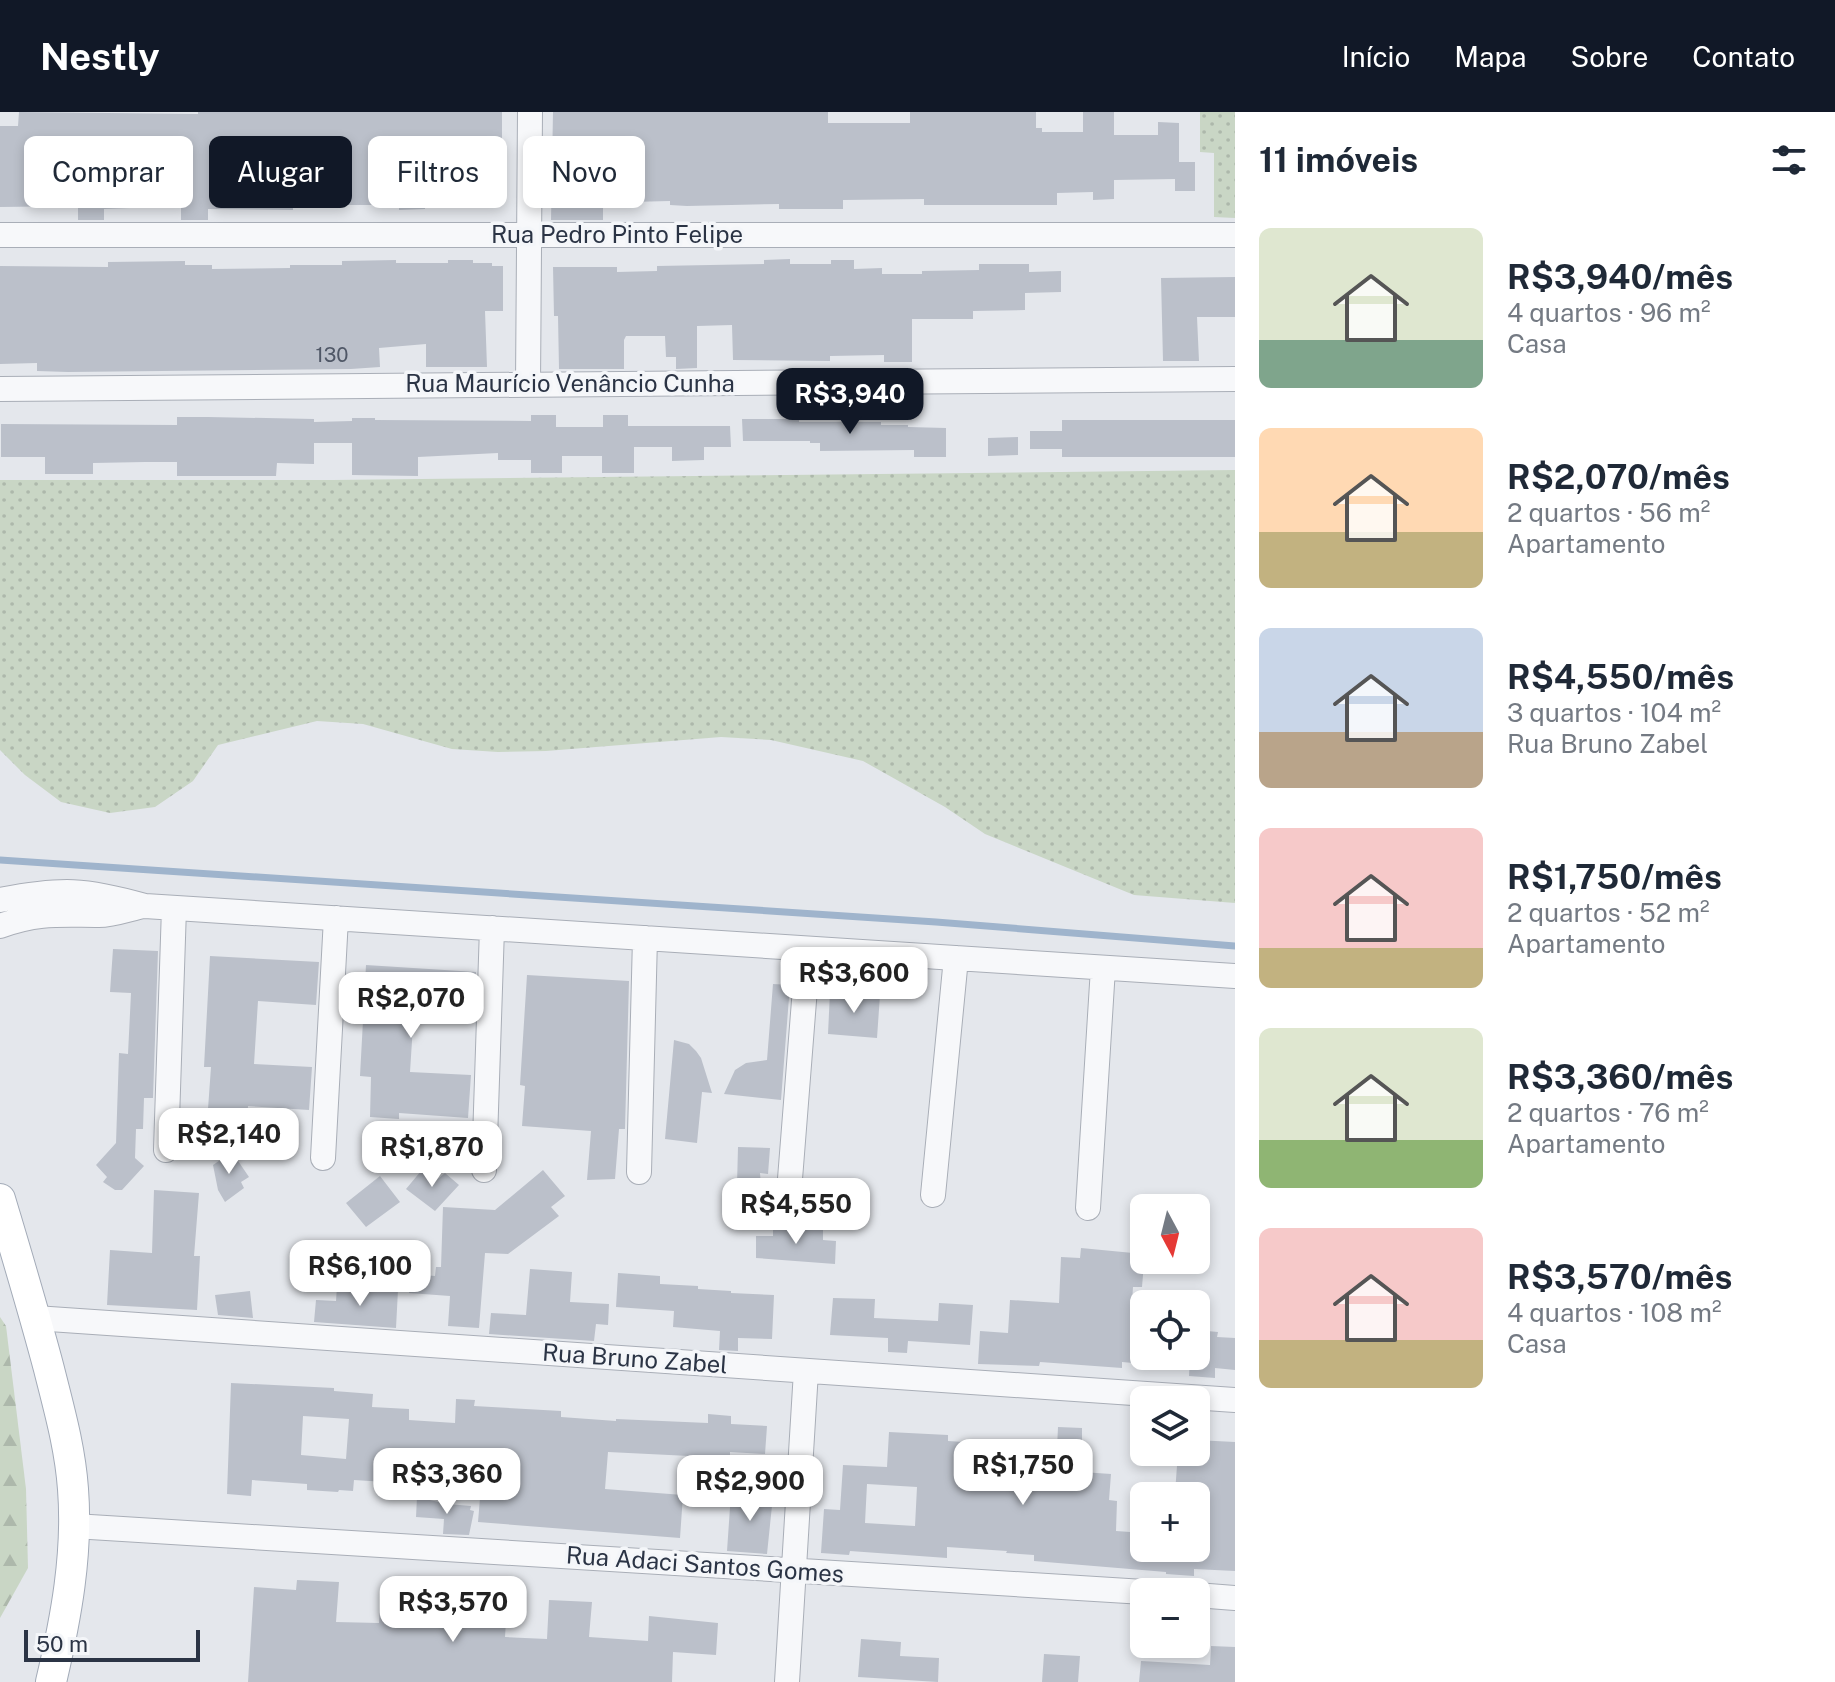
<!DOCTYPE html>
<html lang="pt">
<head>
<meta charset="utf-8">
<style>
	:root { --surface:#fff; --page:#f6f6f7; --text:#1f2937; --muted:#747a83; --accent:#111827 }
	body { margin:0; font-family:"Public Sans",sans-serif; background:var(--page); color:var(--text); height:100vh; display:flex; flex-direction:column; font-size:30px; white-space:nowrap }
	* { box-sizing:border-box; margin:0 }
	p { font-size:26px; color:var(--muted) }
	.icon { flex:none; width:44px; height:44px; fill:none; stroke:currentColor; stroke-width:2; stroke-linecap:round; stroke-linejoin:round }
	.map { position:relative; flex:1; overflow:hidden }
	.sheet { display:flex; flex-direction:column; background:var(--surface); width:600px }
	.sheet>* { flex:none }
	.guide { position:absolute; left:24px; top:24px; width:760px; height:72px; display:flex; gap:16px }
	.needle { width:52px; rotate:173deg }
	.tools { position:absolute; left:1130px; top:1082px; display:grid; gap:16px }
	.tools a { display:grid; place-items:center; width:80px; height:80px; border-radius:12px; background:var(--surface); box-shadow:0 4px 12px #0003; font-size:40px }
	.scale { position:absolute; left:24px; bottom:20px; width:176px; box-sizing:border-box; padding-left:8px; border:4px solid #2b3445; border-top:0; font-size:22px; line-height:28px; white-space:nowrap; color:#2b3445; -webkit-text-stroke:6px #f4f6f9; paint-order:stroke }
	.price { position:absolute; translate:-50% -68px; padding:0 18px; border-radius:16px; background:#fff; color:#222; font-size:26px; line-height:52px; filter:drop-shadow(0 2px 4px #0008) }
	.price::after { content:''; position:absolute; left:50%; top:48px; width:24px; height:18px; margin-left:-12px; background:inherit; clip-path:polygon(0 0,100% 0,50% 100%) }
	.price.active { background:var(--accent); color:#fff }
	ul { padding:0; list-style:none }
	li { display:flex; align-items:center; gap:24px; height:200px; padding:0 24px }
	li span { display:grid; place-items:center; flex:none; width:224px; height:160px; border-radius:12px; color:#555 }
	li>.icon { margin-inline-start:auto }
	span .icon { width:96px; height:96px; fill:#fffc; stroke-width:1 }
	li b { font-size:34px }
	h2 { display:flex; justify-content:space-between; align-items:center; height:96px; padding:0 24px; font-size:34px }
	.tag { padding:0 28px; border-radius:12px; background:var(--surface); box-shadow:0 4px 12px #0003; font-size:28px; line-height:72px }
	.tag.active { background:var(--accent); color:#fff }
	header { display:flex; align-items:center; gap:48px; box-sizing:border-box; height:112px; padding:0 40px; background:var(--accent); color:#fff }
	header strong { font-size:38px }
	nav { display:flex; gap:44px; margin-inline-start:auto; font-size:28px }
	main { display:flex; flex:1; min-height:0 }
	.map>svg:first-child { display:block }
</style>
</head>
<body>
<header>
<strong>Nestly</strong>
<nav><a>Início</a><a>Mapa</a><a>Sobre</a><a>Contato</a></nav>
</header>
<main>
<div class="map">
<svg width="1235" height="1570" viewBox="0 0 1235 1570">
	<defs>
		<pattern id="green-dots" width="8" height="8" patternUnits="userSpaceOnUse" patternTransform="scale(2)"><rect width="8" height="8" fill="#c9d6c5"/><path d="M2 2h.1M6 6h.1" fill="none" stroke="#adb8ab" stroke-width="1.8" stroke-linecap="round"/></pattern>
		<pattern id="forest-firs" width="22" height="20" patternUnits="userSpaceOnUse" patternTransform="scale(2)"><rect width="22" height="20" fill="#c9d6c5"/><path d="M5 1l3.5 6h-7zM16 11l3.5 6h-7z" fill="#adb8ab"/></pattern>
	</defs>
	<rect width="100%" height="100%" fill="#e4e7ec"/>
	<path fill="url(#green-dots)" d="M1200,0h35v106l-21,-1v-64l-14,-1z
		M1235,358v433l-101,-8 -149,-61 -40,-27 -82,-46 -92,-21 -50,-3 -175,14 -48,1 -46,-3 -89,-25 -46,-3 -99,24 -25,36 -38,26 -45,6 -49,-11 -36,-27 -25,-25v-270h332z"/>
	<path fill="url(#forest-firs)" d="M0,1205l6,9 20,163 2,79 -28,50z"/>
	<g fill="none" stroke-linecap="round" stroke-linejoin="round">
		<path stroke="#9fb4cc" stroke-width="7" d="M0,748l936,62 299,24"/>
	</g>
	<path fill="#bbc0ca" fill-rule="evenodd" d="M19,0l179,2v-2h304v43h-5l1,47 -73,1v6l-26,1v-5h-57l-49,2v3l-85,-1v11h-27v-14l-77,3v11h-26v-14l-78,1v-81h18z
		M553,0h275v11h82v-11h126v16h6v4h41v-20h31v23h44v-13l21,1v39h16v29h-20v-12l-61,1v19l-21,1v-8l-36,1v12h-133v-6l-81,1v9h-64v-5l-92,2 -17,-1v-4l-40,1v6h-27v12h-52z
		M790,147v5h41v-4h23v9l28,-1v6h40v-3l57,-1v-6h50v8l32,-1v21l-36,1v17l-52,1v8h-61v43h-28v-7l-54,1v5l-97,-1 -1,-35 -35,1v42l-21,1v-12h-10l-1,-21h-39l-2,4v29h-65l-1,-53h-4l-1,-49h64v5l40,-1v-5l107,-2v-4z
		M396,148v3h52v-3h25v3h19v3h11v45h-18l2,56h-61v-23l-47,4 1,19 -29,2 -283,3 -31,-1v-8l-37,1v-98l108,1v-5l77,-1v4h27v4l78,-1v-3h52v-4z
		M1235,165v40h-38l2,44h-36l-2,-83z
		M531,303h25v12h47v-12h25v11h102l1,21h-27v13l-32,1v-14h-38v26h-32v-17h-40v17h-31v-13h-33v-7l-80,4v19l-66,-1v-32h-38v21l-37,-1 -1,13h-99v-14h-32l-52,1v11h-48v-17h-44v-33l176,1v-8h31l106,2v3l38,-1v-3h23v2l156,1z
		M742,307h57v3h82v3h27v2l38,1v29h-32v-7l-94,1v-8h-10v-2h-67z
		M1062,308h173v37h-173v-8h-32v-18h32z
		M1018,325v18l-30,1v-18z
		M113,837l45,2 -5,147h-9l-1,31h-7l-1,29 9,8 -22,24h-7l-12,-8 4,-5 -11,-12 20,-22 3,-90 9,1 3,-61 -21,-1z
		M210,844l109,6 -3,43 -58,-4 -4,63 58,3 -3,43 -61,-4 -2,32 -29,-2 2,-27h-11l3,-42h-7z
		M366,853l110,7 -2,43 -60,-5 -4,62 61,3 -3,43 -69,-5v6l-29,-2 1,-40 -11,-1z
		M527,863l102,6 -4,148h-6l-4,50 -28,1 4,-49 -69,-5 3,-40 -5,-1z
		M773,872l17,1 -9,115 -57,-6 11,-24 11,-7 21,-3z
		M830,880l50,3 -3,43 -49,-4z
		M674,928l15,4 7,7 5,7 11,35 -10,-1 -5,51 -32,-4z
		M738,1035l32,1 -2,26 -8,-1 1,13 -24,-1z
		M232,1040l17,25 -8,5 3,6 -19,14 -7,-12 -5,-25z
		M543,1058l22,26 -14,11 8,9 -51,38 -23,-1 -6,75 -31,-2 2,-30 -41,-3 1,-19 25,2 1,-9h5l2,-60 52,3z
		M421,1059l13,11 11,-9 14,12 -24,26 -29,-22z
		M380,1064l20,26 -34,25 -20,-24z
		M154,1078l45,3 -5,63h6l-3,54 -90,-5 3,-55 42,3z
		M773,1115l50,3v10l13,1 -1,23 -79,-6v-22h17z
		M1081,1136l52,5v9l11,1 -2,24h-9l-3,44 14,1v32l-22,-2v6l-82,-6 -1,4 -61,-2 2,-33 28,2 2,-33 49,3 2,-46 19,1z
		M530,1157l42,3 -2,30 39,2 -1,21 -12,-1 -2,17 -105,-7 2,-21 35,2z
		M618,1161l42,3v8l38,2v3l33,2v2l43,2 -2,44 -34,-1v13l-19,-1 1,-19 -47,-4 1,-16 -58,-4z
		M337,1174l61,4 -2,38 -82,-6 2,-22 20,1z
		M250,1179l3,27 -35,-3 -3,-20z
		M833,1186l42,1 -1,19 64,3 1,-18 34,2 -3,40 -62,-4 -1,12 -19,-1v-14l-58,-3z
		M1196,1218l22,2 -1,5 18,1v32l-20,-2v10l-26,-2 1,-20h6z
		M231,1271l103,5v3l39,3 -1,13 37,2v11l46,3 1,-24 19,1 -1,6 87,5v6l55,4v-2l92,4v-9l23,2v8l36,2 -2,28 -35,-2v6l-122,-6 -3,37 78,6 -3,43 -202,-16 5,-60 -49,-3 -2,26 -78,-5 -1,11 -14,-1 -1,2 -31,-2v-6l-55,-4 -1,16 -24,-2zM303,1304l46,3 -3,40 -45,-4z
		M1058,1315l24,1v44l29,2 -2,26 8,1 -1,30 28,2v15h52v-53l-21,-2 3,-41h18v-12l39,2v129l-41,-2v7l-28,-2v-2l-132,-11v-6l-28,-2 1,-2 -60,-4v11l-97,-7 -1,4 -28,-2 3,-44 16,1 3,-45 44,2 2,-35 59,3v6l47,3 -1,16 18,1v6l44,3zM867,1372l50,3 -2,39 -50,-3z
		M731,1381l42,3 -6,58 -40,-3z
		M417,1385l30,7 24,2 -1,4 4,1 -5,24 -26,-1 1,-15 -28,-2z
		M297,1468l42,2 -3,40 43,1 1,-16 58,4 -1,12 39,2 1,-8 3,-1 2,-30 26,2 -3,49 42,2 2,-39 43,2 -3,35 59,4 1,-25 69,7 -2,32 -43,-3 -1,30h-424l6,-95 42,3z
		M861,1527l40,3 -1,14 39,2 -1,24 -80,-5z
		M1211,1534l24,1v35h-96l2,-21 69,4z
		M1044,1542l36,2 -2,26h-36z"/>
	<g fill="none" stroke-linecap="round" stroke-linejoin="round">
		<defs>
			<path id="minor" d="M0,123h1235
				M528,273l2,-273
				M0,277l1235,-10
				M0,788c62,-12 85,-11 145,6l1090,70
				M0,814c39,-14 60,-11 99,-11 14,0 30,-6 44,-9
				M166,1038l8,-242
				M323,1046l13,-240
				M484,1058l8,-242
				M639,1060l6,-234
				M790,1067l18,-229
				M933,1083l23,-237
				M1088,1096l15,-240
				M35,1206l1200,82
				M74,1414l1070,66
				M1196,1483l39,3
				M787,1570l19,-311"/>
			<path id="major" d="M0,1087c17,57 34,113 49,170 10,40 21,78 24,120 5,65 -7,129 -22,193"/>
		</defs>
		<use href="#minor" stroke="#a9aeb7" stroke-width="26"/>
		<use href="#major" stroke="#a3abb8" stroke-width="32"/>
		<use href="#minor" stroke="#f7f8fa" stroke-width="24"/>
		<use href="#major" stroke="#fff" stroke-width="30"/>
	</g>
	<g text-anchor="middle" stroke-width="7" stroke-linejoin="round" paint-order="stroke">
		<g font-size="20" fill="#4f5766">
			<text x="332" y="250">130</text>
		</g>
		<g font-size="24" fill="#2b3445" stroke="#f4f6f9">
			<text x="617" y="131">Rua Pedro Pinto Felipe</text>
			<text x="570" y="280">Rua Maurício Venâncio Cunha</text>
			<text transform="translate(635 1247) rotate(4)" y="8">Rua Bruno Zabel</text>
			<text transform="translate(705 1453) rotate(4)" y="8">Rua Adaci Santos Gomes</text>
		</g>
	</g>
</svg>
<div class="tools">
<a><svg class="needle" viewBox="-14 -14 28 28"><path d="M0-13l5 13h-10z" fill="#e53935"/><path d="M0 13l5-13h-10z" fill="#747a83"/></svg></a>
<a><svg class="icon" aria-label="locate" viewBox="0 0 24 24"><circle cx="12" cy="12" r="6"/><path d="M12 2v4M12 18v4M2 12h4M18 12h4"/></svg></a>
<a><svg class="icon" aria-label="layers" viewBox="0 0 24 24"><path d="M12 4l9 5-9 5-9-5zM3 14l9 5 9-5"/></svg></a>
<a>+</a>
<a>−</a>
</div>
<div class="scale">50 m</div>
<b class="price active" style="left:850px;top:324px">R$3,940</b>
<b class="price" style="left:854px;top:903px">R$3,600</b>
<b class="price" style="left:411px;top:928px">R$2,070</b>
<b class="price" style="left:229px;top:1064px">R$2,140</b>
<b class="price" style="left:432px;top:1077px">R$1,870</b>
<b class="price" style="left:796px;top:1134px">R$4,550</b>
<b class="price" style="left:360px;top:1196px">R$6,100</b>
<b class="price" style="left:1023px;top:1395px">R$1,750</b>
<b class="price" style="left:447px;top:1404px">R$3,360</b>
<b class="price" style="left:750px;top:1411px">R$2,900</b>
<b class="price" style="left:453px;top:1532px">R$3,570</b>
<div class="guide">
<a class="tag">Comprar</a>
<a class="tag active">Alugar</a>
<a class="tag">Filtros</a>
<a class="tag">Novo</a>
</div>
</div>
<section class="sheet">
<h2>11 imóveis<svg class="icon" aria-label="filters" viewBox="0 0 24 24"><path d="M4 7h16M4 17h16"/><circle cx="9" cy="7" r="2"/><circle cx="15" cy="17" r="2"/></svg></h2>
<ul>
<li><span style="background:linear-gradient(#dfe7d0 70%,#7fa58c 0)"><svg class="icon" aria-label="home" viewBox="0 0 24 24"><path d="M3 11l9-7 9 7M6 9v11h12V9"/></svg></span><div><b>R$3,940/mês</b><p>4 quartos · 96 m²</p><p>Casa</p></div></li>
<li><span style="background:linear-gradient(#ffd9b3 65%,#c2b280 0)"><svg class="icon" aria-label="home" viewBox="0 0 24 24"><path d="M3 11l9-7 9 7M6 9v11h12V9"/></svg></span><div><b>R$2,070/mês</b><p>2 quartos · 56 m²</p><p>Apartamento</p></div></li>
<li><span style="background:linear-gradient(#c9d6e8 65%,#b9a48a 0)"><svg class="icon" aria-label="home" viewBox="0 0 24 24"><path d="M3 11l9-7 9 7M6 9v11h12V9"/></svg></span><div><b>R$4,550/mês</b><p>3 quartos · 104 m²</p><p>Rua Bruno Zabel</p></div></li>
<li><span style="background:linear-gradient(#f6c9c9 75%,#c2b280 0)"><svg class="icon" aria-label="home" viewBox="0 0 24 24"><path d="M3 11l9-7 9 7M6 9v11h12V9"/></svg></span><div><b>R$1,750/mês</b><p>2 quartos · 52 m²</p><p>Apartamento</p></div></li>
<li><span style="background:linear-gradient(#dfe7d0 70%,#8fb573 0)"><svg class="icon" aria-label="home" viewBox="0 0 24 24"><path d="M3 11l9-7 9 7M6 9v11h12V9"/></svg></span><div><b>R$3,360/mês</b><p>2 quartos · 76 m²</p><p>Apartamento</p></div></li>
<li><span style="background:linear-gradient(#f6c9c9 70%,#c2b280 0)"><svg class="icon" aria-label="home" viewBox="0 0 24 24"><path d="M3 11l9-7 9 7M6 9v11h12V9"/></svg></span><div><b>R$3,570/mês</b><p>4 quartos · 108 m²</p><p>Casa</p></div></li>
</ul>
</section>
</main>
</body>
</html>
